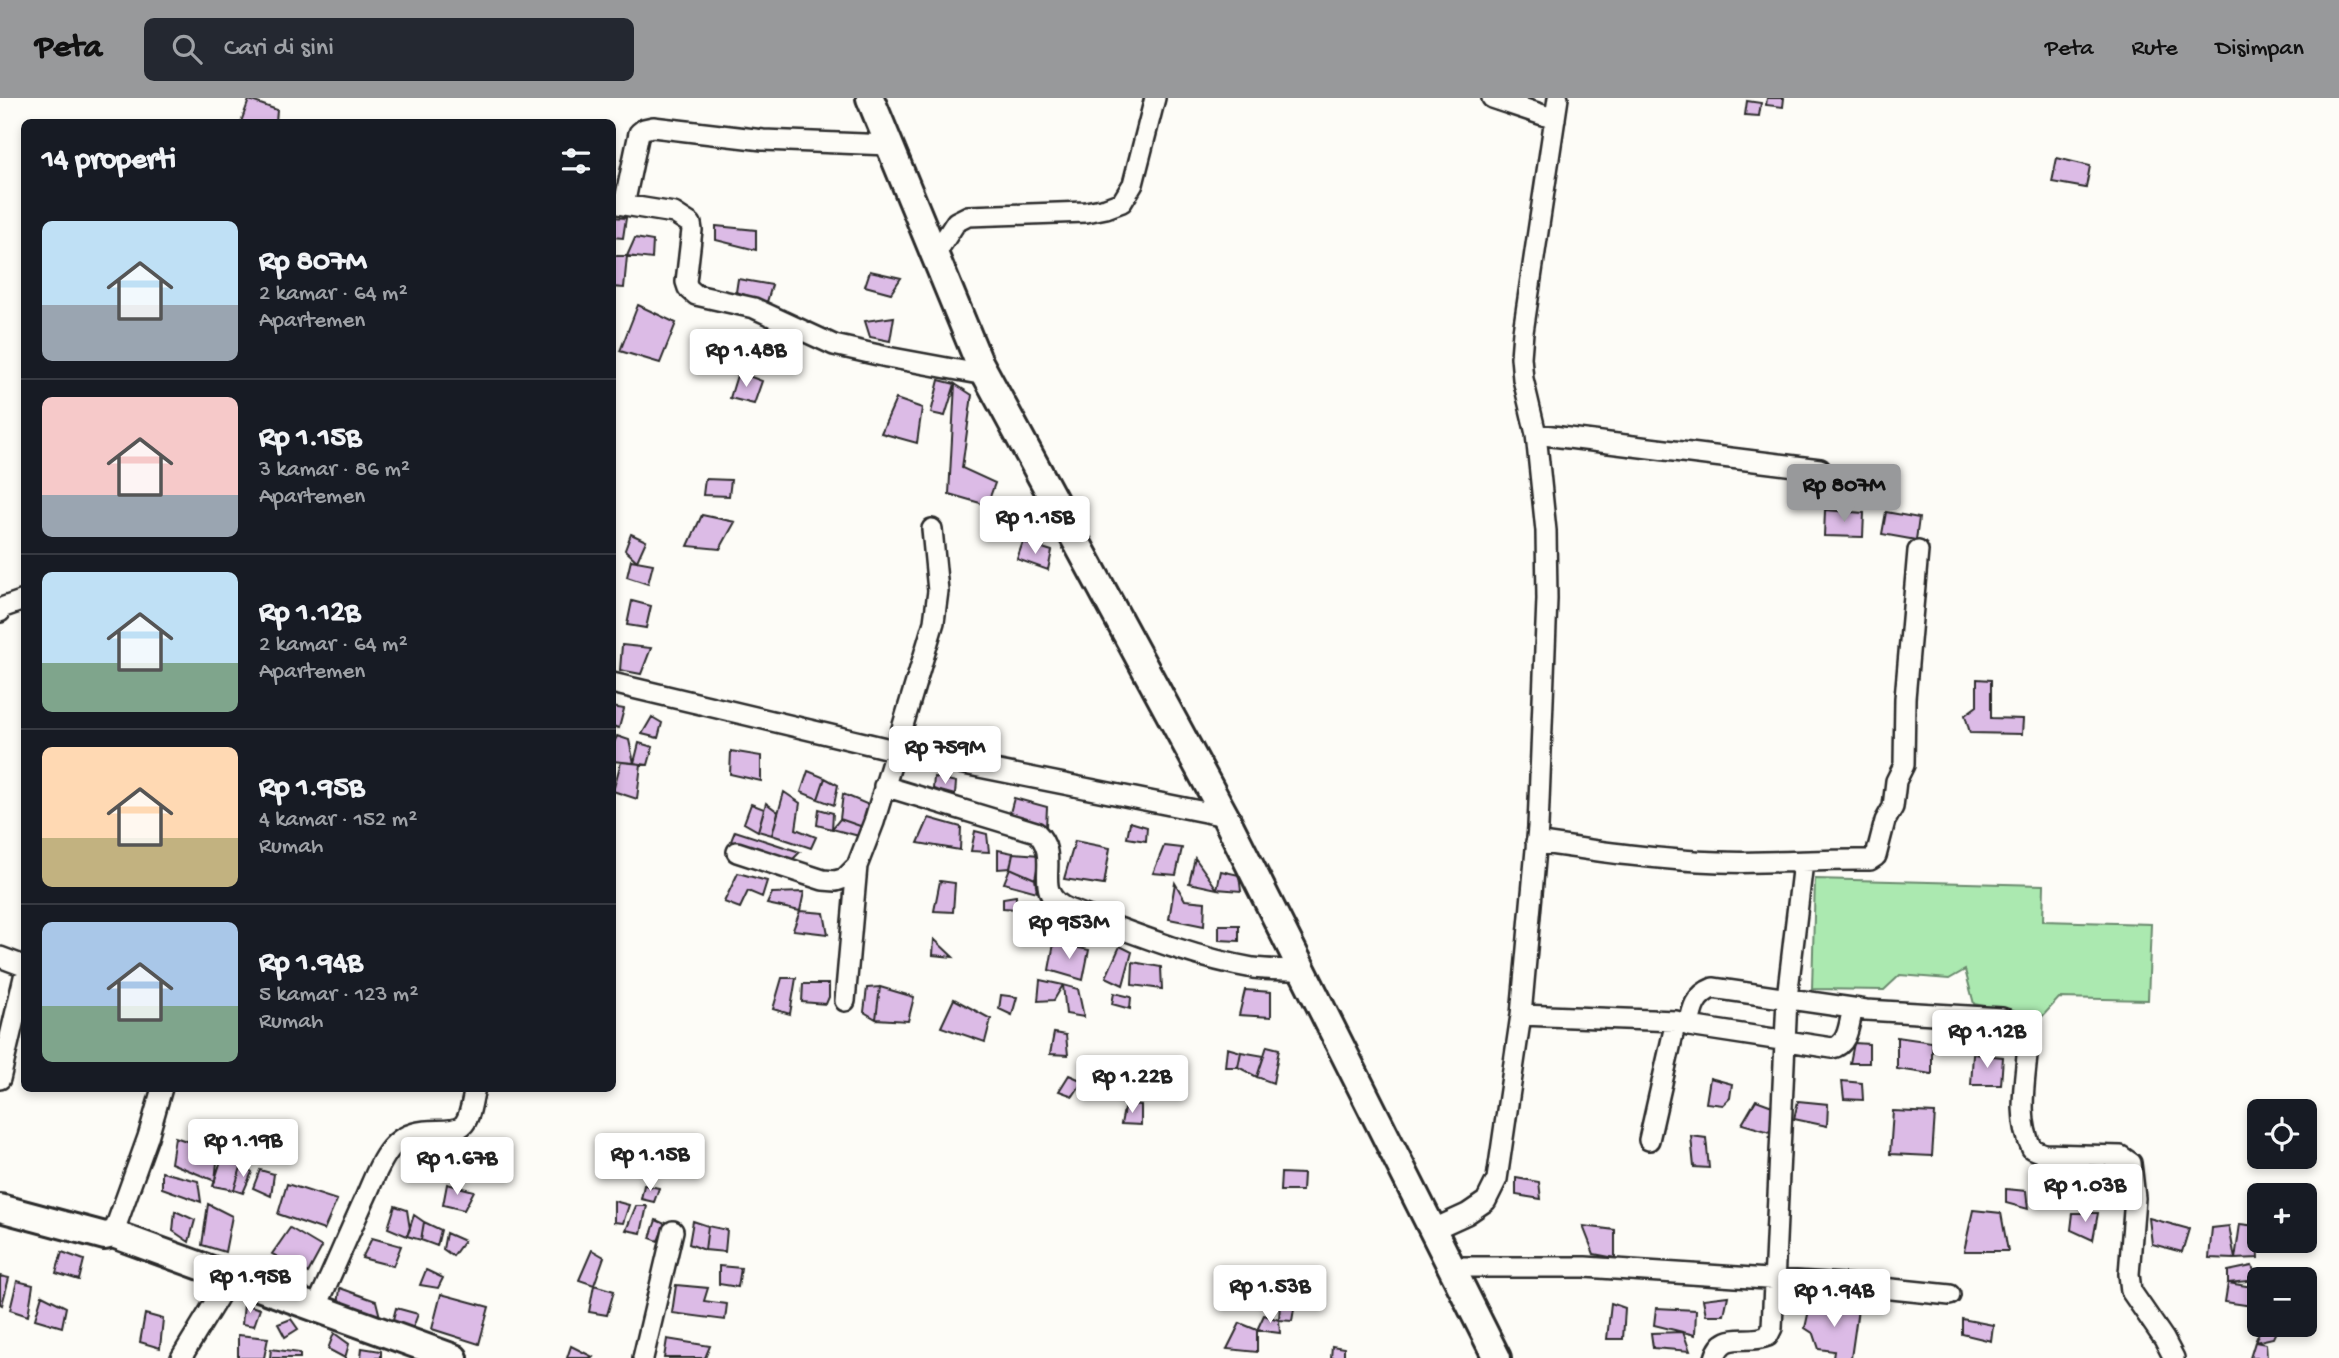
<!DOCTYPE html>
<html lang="id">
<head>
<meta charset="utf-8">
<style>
	:root { --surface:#171b24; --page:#242831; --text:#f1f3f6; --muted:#9ea1a6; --line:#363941; --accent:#98999b }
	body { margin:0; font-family:"Gochi Hand",sans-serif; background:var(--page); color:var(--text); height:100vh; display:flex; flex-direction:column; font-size:26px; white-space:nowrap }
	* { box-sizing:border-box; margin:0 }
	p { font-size:23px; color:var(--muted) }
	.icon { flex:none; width:38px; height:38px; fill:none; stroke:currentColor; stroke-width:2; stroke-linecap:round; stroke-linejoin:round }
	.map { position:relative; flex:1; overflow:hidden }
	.sheet { position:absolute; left:21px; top:21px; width:595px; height:973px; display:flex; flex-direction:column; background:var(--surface); border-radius:10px; box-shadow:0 4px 10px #0003 }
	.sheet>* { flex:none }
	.controls { position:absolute; left:2247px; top:1001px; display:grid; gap:14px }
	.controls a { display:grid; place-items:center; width:70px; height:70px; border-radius:10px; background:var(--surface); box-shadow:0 4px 10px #0003; font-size:35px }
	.price { position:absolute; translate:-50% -60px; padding:0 16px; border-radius:7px; background:#fff; color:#222; font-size:23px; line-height:46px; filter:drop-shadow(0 2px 4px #0008) }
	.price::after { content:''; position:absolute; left:50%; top:42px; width:21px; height:16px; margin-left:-10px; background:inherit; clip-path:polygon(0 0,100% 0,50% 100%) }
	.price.active { background:var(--accent); color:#111 }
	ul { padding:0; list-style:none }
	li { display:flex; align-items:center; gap:21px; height:175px; padding:0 21px }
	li+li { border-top:2px solid var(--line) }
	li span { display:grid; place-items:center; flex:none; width:196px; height:140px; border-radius:10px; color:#555 }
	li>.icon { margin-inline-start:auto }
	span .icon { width:84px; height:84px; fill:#fffc; stroke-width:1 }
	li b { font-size:30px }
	h2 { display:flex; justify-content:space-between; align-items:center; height:84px; padding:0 21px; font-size:30px }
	header { display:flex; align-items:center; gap:42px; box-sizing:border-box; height:98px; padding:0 35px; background:var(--accent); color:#111 }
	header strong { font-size:33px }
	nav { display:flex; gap:38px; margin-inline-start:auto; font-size:24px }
	.search { width:490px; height:63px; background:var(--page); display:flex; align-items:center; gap:18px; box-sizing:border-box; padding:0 24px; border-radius:10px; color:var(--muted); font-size:26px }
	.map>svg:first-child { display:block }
</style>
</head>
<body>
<header>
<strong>Peta</strong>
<div class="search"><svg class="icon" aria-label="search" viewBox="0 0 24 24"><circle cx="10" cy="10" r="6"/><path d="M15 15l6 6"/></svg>Cari di sini</div>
<nav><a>Peta</a><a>Rute</a><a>Disimpan</a></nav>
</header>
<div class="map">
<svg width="2339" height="1260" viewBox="0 0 2339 1260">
	<rect width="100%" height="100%" fill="#fdfcf7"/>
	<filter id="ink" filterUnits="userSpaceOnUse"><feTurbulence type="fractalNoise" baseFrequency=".0143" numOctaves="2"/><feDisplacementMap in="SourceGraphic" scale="14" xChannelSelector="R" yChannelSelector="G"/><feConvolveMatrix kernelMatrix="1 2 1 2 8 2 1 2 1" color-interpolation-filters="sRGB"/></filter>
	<g filter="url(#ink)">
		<path fill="#abe9b0" stroke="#6b8a6e" stroke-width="2" d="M1815,781l229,6 -1,36 108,3 -3,76 -89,-2 -18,20 -67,-14 -9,-34 -16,9 -49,-4 -16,15 -72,-1z"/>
		<path fill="#dcbbe6" stroke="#2b2b2b" stroke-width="2" d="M1767,0h17l-1,9 -17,-2z
			M249,2l28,10 -1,12h-35z
			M1747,3l14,2 -2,13 -14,-1z
			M2057,60l33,8 -4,22 -34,-6z
			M612,119l14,1 -3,20 -11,-1z
			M716,128l40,4v20l-40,-10z
			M635,140l18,3 -1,18 -25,-3z
			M612,158h15l-3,32 -12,-1z
			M870,173l31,7 -10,15 -26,-7z
			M738,181l34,6 -5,17 -31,-10z
			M638,207l38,18 -16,40 -40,-12z
			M894,219l-4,24 -20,-4 -5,-16z
			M738,274l24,9 -8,23 -24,-6z
			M939,282l16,4 -10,32 -14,-3z
			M955,286l17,11 -10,73 33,15 -8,22 -38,-11z
			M896,301l26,9 -5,35 -36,-10z
			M705,381l26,1 -2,16 -26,-1z
			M1872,391l16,3 -3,14 -16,-4z
			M1825,412l39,3 -1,24 -39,-1z
			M1886,414l33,6 -3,22 -34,-6z
			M702,417l33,7 -15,27 -32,-3z
			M631,436l15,7 -9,20 -12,-11z
			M1023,444l29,9 -4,19 -31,-11z
			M631,462l22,4 -5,20 -21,-7z
			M632,503l19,5 -5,22 -19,-3z
			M622,547l29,3 -10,26 -21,-4z
			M1977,581l14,1v38l32,1 -1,15 -52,-1 -5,-18 12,-9z
			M612,609l12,2 -5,19 -7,-2z
			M652,619l10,6 -4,15 -16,-4z
			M617,638l12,4 5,23 -22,-2v-14z
			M639,645l14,4 -5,18 -14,-2z
			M731,653l30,5v25l-31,-7z
			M621,664l20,2 -4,35 -24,-8z
			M808,673l17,7 -7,21 -17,-7z
			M934,679l22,5 -1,13 -22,-6z
			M825,680l13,7 -4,20 -16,-6z
			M784,694l16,11 -4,26 20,8 -5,11 -39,-13z
			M843,696l26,11 -6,22 -23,-8z
			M1014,700l33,9 -1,20 -36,-14z
			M766,705l12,9 -6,23 -14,-4z
			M751,706l13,5 -6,22 -14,-8z
			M819,711l14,4 -1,16 -15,-4z
			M929,720l32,9 -1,23 -42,-7z
			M840,721l23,8 -4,9 -27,-7z
			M1130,724l17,5 -1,14 -19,-3z
			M735,733l65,21 -10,10 -59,-21z
			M975,733l12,3 2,18 -18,-1z
			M1075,743l35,7 -6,37 -40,-6z
			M1164,748l18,2 -6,27 -23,-2z
			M998,752l15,3 -3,15 -12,1z
			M1013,755l27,2 -5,24 -25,-11z
			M1195,760l22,31 -28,-6z
			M1010,770l25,11 2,13 -33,-9z
			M1221,773l18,4 2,16 -24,-2z
			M738,775l29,8 -5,16 -14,-6 -8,17 -16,-6z
			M940,783l15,2 -2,29 -19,-1z
			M1175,785l10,17 20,2 -1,24 -35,-7z
			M804,794l-4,19 -33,-7 5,-11z
			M1016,798v13l-13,-1v-10z
			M800,813l24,2 4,21 -35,-4z
			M1219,827h20v16l-20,-1z
			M934,841l19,18 -20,-2z
			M1054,845l35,7 -6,30 -34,-10z
			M1120,848l12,6 -9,33 -17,-8z
			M1133,864l28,5 1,22 -30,-4z
			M782,880h14l-6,36 -17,-5z
			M1040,882l23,5 -9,15 -16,1z
			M803,886h26v13l-3,7 -24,-2z
			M1063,887l15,4 6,28 -18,-3z
			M880,889l34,10 -6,24 -32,-2z
			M880,889l-4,32 -12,-7 3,-24z
			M1245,892l26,2v25l-32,-2z
			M1114,895l17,4 -1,12 -18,-5z
			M1001,897l16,2 -5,18 -13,-6z
			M954,901l37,20 -6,23 -44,-15z
			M1054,935l12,2 2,20 -18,-1z
			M1897,939l35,5v32l-35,-5z
			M1854,945l15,1v19h-19z
			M1267,948l12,3 -6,34 -16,-6z
			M1227,950l14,4 -3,15h-13z
			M1241,954l23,4 -7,21 -19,-10z
			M1973,956l30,3 -2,28h-30z
			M1069,977l14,6 -10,15 -14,-5z
			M1710,980l22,6 -2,14 -7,7 -17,-2z
			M1842,983l20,2 1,17 -19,-1z
			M1756,1002l19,7 -5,25 -28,-8z
			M1798,1003l30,3 -1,22 -33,-7z
			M1125,1006l16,1v20l-20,-1z
			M1893,1013l42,2 -3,43 -42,-2z
			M239,1034l20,9 -8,15 -21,-9z
			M1691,1038l15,2 3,30 -15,-1z
			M175,1039l43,15 -3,29 -44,-18z
			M224,1053l18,13 -8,26 -21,-4z
			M242,1066l10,8 -9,21 -9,-3z
			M260,1072l14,4 -3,22 -18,-8z
			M162,1074l36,9 3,21 -39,-14z
			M1281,1075l22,1 -1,17h-22z
			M1516,1080l23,4 2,17 -25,-4z
			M2092,1080l20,1v21l-31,1z
			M287,1086l50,16 -13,30 -46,-16z
			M447,1086l27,7 -10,19 -21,-5z
			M644,1087l15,3 -5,14 -13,-3z
			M2006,1091l20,2 2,18 -22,-6z
			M614,1103l15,4 -6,18 -9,-1z
			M208,1106l24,12 -7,36 -23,-7z
			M395,1108l12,4 3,19 -3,7 -19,-8z
			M636,1108h11l-6,27 -15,-3z
			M1973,1112l28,3 7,38h-44z
			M175,1113l20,9 -6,22 -16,-11z
			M2073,1115h25l-5,27 -22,-10z
			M414,1117l10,7 -3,18 -14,-4z
			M2149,1120l40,11 -7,23 -30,-8z
			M656,1122l9,4 -7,17 -8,-3z
			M693,1123l15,5 -3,24 -16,-6z
			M424,1124l17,8 -4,16 -16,-6z
			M2240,1126l16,2 2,32 -23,1z
			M708,1128l19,4 -2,22 -20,-2z
			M1583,1128l32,4v28l-21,-4z
			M2229,1128l6,33 -26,-1 3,-30z
			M290,1130l32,19 -14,26 -36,-19z
			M446,1135l18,8 -11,15 -10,-7z
			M372,1140l29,8 -8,20 -31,-8z
			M592,1152l12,7 -10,28 -15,-5z
			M62,1154l22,8 -5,20 -23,-7z
			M719,1168l22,2 -3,19 -19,-3z
			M2252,1168l6,14 -30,3v-12z
			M426,1172l17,8 -5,10 -18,-3z
			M0,1178l9,2 -7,27 -2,-1z
			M17,1183l16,4 -5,31 -18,-6z
			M2228,1185l31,5v19l-34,-5z
			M594,1187l20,6 -7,24 -18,-3z
			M676,1187l32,3 -4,13 23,3 -2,16 -53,-7z
			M340,1190l36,13 5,20 -43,-14z
			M441,1196l48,13 -10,37 -47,-15z
			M42,1197l24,12 -4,20 -27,-8z
			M1728,1198l-4,19h-18l-3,-16z
			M1280,1205h15l-3,18 -13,-1z
			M1611,1205l14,5 -2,31h-16z
			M244,1206l16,5 -6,17 -12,-2z
			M1829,1206l29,5 -7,49h-18l1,-7 -15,-2 -5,-15 -9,-6 4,-18z
			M396,1210l22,6 -8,22 -19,-9z
			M1656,1210l40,2 -1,25 -41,-10z
			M145,1216l18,5 -3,29 -20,-6z
			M1264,1217l15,5 1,13 -23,-3z
			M291,1221l7,10 -13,8 -7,-13z
			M1962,1221l31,6 -2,16 -29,-7z
			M1240,1225l17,7v22l-30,-3z
			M2262,1227h17l-6,13 -18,4z
			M1683,1234l7,19 -37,-3 -2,-15z
			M334,1235l15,11 -4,14 -17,-9z
			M238,1237l30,3 -4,20h-26z
			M667,1241l43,7 -5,12h-41z
			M2255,1244l11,2 1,14h-17z
			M571,1248l22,11 -1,1h-25z
			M1332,1248l12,2v10h-13z
			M362,1250l19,3v7h-20z
			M271,1251l29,4v5h-30z"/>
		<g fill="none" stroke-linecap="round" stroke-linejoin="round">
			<defs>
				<path id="street" d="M1492,0l63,21
					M612,105l62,10 17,11 1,6 -6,52 2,6 8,7 58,13 80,37 53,12 98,18
					M624,107l15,-72 5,-4 9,-2 110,13 126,5
					M934,158l22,-34 12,-6 118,-4 20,-4 16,-6 11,-18 22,-86
					M1536,336l284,35
					M0,514l4,-5 20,-7
					M612,585l282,67 331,66
					M884,688l152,46c28,27 -8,59 32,77 60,22 122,48 185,59 16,2 33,2 49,2
					M1536,744c61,9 121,18 183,20 51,2 101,-3 151,-2l6,-4 9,-35 8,-14 3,-26 8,-16 1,-67 13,-147
					M737,754l86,28 13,1 9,-3 12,-12 17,-44 60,-200 4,-31 -6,-62
					M0,859l24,9
					M845,903l12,-135
					M1521,917l155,6 13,5c3,-17 6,-31 24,-38l153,22 136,8c17,6 23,6 26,26 -2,33 -12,74 4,105l12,5 77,2 10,7 4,35 -6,76 2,17 33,48 10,19
					M1689,928l143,22c17,-3 17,-26 21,-40
					M0,981l24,-102
					M1649,1042l27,-119
					M1432,1132l35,-16 19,-13 11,-22 24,-164 17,-188 9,-228 -1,-68 -10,-97 -13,-55 -2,-22 2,-25 35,-234
					M113,1136l35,-97 14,-49
					M1451,1169h134l258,17 107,11
					M316,1210c17,-37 33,-75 50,-112 7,-16 14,-35 25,-48 24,-29 60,-9 73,-24 7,-9 8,-25 11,-36
					M181,1260l50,-82
					M643,1260l30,-127
					M1715,1260c8,-29 32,-13 53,-22l4,-8 15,-330 16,-136"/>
				<path id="secondary" d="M870,0l108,262 247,456 272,542
					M0,1110l105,28 8,-2 341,124"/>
			</defs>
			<use href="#street" stroke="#2b2b2b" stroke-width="24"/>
			<use href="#secondary" stroke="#2b2b2b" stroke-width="32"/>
			<use href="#street" stroke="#fdfcf7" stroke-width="19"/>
			<use href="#secondary" stroke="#fdfcf7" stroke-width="26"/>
		</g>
	</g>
</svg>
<div class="controls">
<a><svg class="icon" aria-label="locate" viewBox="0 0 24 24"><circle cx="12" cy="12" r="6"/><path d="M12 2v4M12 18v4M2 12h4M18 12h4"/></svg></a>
<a>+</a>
<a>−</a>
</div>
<b class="price" style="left:746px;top:291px">Rp 1.48B</b>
<b class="price active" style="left:1844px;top:426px">Rp 807M</b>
<b class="price" style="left:1035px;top:458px">Rp 1.15B</b>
<b class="price" style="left:945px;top:688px">Rp 759M</b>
<b class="price" style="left:1069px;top:863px">Rp 953M</b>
<b class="price" style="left:1987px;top:972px">Rp 1.12B</b>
<b class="price" style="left:1132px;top:1017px">Rp 1.22B</b>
<b class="price" style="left:243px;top:1081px">Rp 1.19B</b>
<b class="price" style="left:650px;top:1095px">Rp 1.15B</b>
<b class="price" style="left:457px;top:1099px">Rp 1.67B</b>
<b class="price" style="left:2085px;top:1126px">Rp 1.03B</b>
<b class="price" style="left:250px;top:1217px">Rp 1.95B</b>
<b class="price" style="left:1270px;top:1227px">Rp 1.53B</b>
<b class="price" style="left:1834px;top:1231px">Rp 1.94B</b>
<section class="sheet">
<h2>14 properti<svg class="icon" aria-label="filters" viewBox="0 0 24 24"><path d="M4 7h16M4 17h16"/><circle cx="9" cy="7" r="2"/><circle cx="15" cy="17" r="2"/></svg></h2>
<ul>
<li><span style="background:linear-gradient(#bfe0f5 60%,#9aa5b1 0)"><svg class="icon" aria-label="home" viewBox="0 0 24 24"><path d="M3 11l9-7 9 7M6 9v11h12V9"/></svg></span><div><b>Rp 807M</b><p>2 kamar · 64 m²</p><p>Apartemen</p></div></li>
<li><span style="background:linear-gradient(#f6c9c9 70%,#9aa5b1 0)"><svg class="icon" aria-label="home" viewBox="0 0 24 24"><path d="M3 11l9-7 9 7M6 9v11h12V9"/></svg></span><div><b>Rp 1.15B</b><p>3 kamar · 86 m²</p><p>Apartemen</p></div></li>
<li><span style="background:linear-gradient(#bfe0f5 65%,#7fa58c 0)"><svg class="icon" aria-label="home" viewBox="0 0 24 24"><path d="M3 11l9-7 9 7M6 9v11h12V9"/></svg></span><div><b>Rp 1.12B</b><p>2 kamar · 64 m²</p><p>Apartemen</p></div></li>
<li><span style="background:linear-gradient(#ffd9b3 65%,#c2b280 0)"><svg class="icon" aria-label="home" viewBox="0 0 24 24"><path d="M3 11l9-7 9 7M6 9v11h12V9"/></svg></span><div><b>Rp 1.95B</b><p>4 kamar · 152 m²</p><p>Rumah</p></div></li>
<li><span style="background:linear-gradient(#a9c7e8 60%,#7fa58c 0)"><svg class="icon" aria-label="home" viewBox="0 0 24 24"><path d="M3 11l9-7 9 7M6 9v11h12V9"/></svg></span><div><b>Rp 1.94B</b><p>5 kamar · 123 m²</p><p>Rumah</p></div></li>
</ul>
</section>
</div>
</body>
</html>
